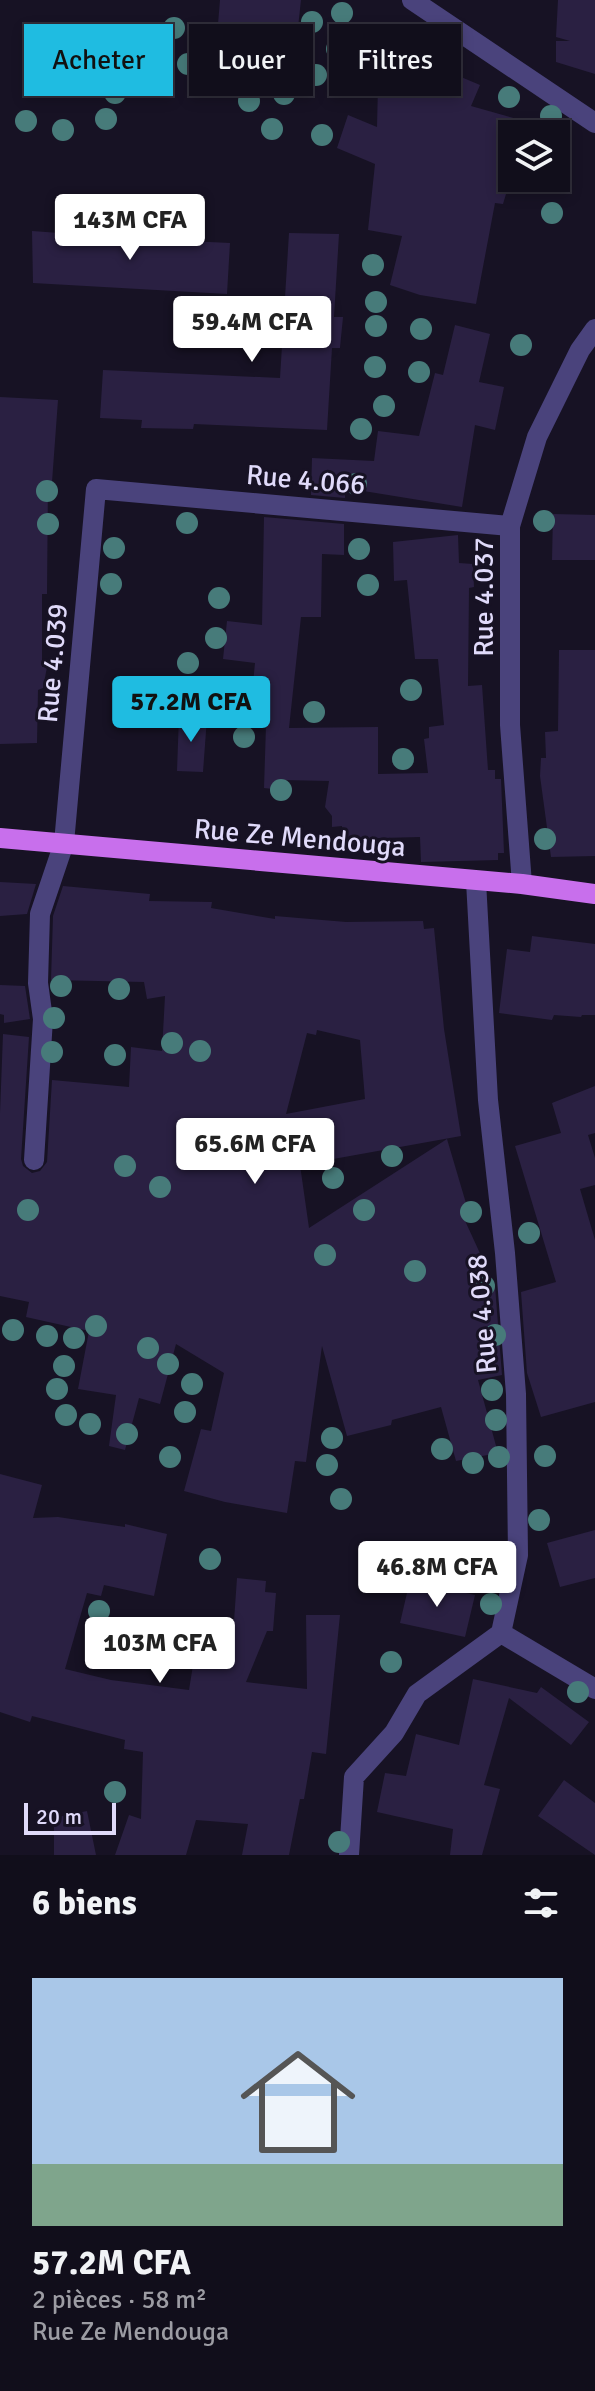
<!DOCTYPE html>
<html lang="fr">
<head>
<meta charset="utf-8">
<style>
	:root { --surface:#110e1b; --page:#1e1c28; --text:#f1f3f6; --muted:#9c9ca3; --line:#302e3a; --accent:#1fbce1 }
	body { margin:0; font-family:Signika,sans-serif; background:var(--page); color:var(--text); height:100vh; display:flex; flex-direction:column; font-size:30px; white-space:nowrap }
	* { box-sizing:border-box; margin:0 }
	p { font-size:26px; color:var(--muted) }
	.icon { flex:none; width:44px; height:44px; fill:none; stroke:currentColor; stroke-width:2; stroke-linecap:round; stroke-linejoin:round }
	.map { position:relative; height:1855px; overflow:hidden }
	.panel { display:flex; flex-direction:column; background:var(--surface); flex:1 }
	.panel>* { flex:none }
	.hud { position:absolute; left:24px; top:24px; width:548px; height:72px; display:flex; gap:16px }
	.fabs { position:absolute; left:498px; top:120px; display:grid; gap:16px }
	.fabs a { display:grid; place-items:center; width:72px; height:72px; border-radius:0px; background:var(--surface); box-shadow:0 4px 12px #0003,0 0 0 2px var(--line); font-size:40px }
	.scale { position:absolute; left:24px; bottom:20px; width:92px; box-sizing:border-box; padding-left:8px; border:4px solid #e0dafa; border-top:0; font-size:22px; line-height:28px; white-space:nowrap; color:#e0dafa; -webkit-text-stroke:6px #171224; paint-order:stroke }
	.price { position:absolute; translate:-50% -68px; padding:0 18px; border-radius:8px; background:#fff; color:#222; font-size:26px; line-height:52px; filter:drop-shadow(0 2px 4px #0008) }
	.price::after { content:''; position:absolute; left:50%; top:48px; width:24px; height:18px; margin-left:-12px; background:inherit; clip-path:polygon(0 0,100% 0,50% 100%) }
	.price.active { background:var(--accent); color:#111 }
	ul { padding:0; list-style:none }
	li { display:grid; align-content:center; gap:16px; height:424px; padding:0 32px }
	li span { display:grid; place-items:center; height:248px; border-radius:0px; color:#555 }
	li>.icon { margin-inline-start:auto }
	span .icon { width:144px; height:144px; fill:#fffc; stroke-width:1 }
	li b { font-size:34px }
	h2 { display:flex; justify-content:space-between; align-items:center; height:96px; padding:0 32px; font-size:34px }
	.chip { padding:0 28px; border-radius:0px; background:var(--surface); box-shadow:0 4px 12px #0003,0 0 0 2px var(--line); font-size:28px; line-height:72px }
	.chip.active { background:var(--accent); color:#111 }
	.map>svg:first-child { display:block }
</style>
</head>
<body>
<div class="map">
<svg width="595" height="1855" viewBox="0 0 595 1855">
	<rect width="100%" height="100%" fill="#171224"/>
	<path fill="#2a2042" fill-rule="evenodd" d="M220,0h81l-6,55 -79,-7z
		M558,0h37v74l-39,-12v-21h14l-14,-4z
		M47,22l53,12 -4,20 6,3 -10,41 -59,-13z
		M379,42h43l1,19 57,24 -9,21 57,16 -3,12h-13v40l-9,30 -8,-1 -19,101 -56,-9 -30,-10 12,-49 -34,-6 7,-66 -38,-16 11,-33 29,12z
		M117,229l31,2 -1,8 83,4 -3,51 -194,-11 -1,-52 83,6z
		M289,233l50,1 -5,83h9l-3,31h-8l-5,82 -133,-6 -1,5 -52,-1 1,-8 -42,-2 3,-48 177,8z
		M455,325l35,9 -11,48 25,5 -9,43 -20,-5 -13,82 -117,-19v10l-34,-3 1,-37 62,3 4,-30 41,5 16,-63 8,2z
		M0,397l58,3 -6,82 -4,-1 -1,113h-5v73h5l-4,21 -5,2 -1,53 -37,1z
		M553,514l42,1v45h-43z
		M264,517l80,7v31l-22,-1 -1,63h-20l-12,111 89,-1v47l50,-1 -4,-34 5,-1v-11l15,-2 -6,-66h-23l-8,-79 -13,1 -1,-39 65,-7 1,28 14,1 1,23 -5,1 -1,98 14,-1 6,85h7v9h6l3,74h-6v7l-77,2 -1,-25 -78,2v-13l-10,1v-11l-7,-9 4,-26 -46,-1 -1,10 -18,-2 3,-94 -15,-1 3,-30 -32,-4 4,-38 35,4z
		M559,650h36v206l-44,1 -11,-81 1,-18h5l-1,-26 13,-1z
		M179,716l28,2 -4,54 -26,-1z
		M0,882l36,2 -9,30 -27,2z
		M63,886l87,8 -1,7 63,1 -1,6 64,11v-3l71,6 77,-1 1,8 10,-1 10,101 17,107 -161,29 9,63 138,-89 21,71 -7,2 34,74 7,89 -24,5 20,73 -42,8 -15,-54 -49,13 -1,5 -44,11 -25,-90 -16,116 -11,-1 -8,52 -62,-11 -41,-11 17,-62 10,2 13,-58 -48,-29 -16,60 -21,-6 -14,52 -16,-4 7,-51 -38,-6 11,-58 -63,-14 3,-15 -29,-6v-183l3,-79 26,3 -8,122 2,7 9,7 8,-2 7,-9 5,-82 77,7 2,-40 31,4 3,-55 -18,3 -3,-17 -93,-2 2,-64zM317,1030l43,10 5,59 -79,15 21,-81 9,2z
		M532,936l63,8v71h-13l-1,2 -27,-2 -2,5 -53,-7 8,-64 23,3z
		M0,985l25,1 5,33 -26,4v-8l-4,-1z
		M595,1086v47l-7,2 7,23v27l-15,4 15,51v162l-54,15 -14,-44 -6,-81 35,-10 -41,-136 46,-13 -9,-30z
		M0,1474l42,11 -9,33 25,-1 67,10v-3l42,10 -13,62 -50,-11 -3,11 -14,-3 -22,76 46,11 78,10 5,-31 37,5 6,-86 29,3 -1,11 11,1 -3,38h-6l-21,51 61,7 -1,-74h34l-14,139 -14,-2 -8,47h-4l-11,56h-47l6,-31 -52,-4 -10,35h-71l14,-40 12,4 2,-67 -19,-3 1,-9 -93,-24 -2,6 -30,-10z
		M595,1530v48l-35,9 -13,-44z
		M410,1580l65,15 -10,42 -65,-14z
		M473,1679l64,14 4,-6 48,35 -18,23 -62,-47 -25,87 16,4 -18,66h-32l3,-26 -76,-17 8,-39 21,3 10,-42 43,11z
		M564,1780l31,23v52l-57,-39z
		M87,1811l9,44h-42v-37z"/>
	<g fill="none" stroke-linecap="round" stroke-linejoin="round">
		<path stroke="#4a437c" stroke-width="20" d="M412,0l183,123
			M476,881l12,219 17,153 11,141 2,161 -17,78 94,56
			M522,884l-12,-159v-199l27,-89 43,-87 15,-21
			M34,1160l9,-141 -5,-36 2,-69 24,-71 32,-354 414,37
			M349,1855l5,-78 40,-44 23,-39 84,-61"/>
		<path stroke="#c86fec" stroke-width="20" d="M0,838l522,46 73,10"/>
	</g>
	<g fill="#477b7a">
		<circle cx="342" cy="13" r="11"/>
		<circle cx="312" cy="22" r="11"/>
		<circle cx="174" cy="28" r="11"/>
		<circle cx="141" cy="49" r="11"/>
		<circle cx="337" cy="49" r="11"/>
		<circle cx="188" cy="64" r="11"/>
		<circle cx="282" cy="67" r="11"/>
		<circle cx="316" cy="75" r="11"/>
		<circle cx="217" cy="86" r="11"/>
		<circle cx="115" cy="93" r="11"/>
		<circle cx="284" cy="94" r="11"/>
		<circle cx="509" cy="97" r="11"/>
		<circle cx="249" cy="101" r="11"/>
		<circle cx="551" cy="116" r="11"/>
		<circle cx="106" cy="119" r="11"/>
		<circle cx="26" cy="121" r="11"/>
		<circle cx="272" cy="129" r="11"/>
		<circle cx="63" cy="130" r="11"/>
		<circle cx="322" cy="135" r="11"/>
		<circle cx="552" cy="213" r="11"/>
		<circle cx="373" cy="265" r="11"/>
		<circle cx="376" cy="302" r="11"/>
		<circle cx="376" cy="326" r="11"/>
		<circle cx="421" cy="329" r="11"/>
		<circle cx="521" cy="345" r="11"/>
		<circle cx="375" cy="367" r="11"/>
		<circle cx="419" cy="372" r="11"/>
		<circle cx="384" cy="406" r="11"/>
		<circle cx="361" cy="429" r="11"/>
		<circle cx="356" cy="484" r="11"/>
		<circle cx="47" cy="491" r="11"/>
		<circle cx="544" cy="521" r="11"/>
		<circle cx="187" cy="523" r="11"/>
		<circle cx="48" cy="524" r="11"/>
		<circle cx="114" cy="548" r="11"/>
		<circle cx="359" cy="549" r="11"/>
		<circle cx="111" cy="584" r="11"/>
		<circle cx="368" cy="585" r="11"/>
		<circle cx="219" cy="598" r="11"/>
		<circle cx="216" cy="638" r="11"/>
		<circle cx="188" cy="663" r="11"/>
		<circle cx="411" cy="690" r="11"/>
		<circle cx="314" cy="712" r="11"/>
		<circle cx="215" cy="717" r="11"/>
		<circle cx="244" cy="737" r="11"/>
		<circle cx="403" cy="759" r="11"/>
		<circle cx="281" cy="790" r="11"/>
		<circle cx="545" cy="839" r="11"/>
		<circle cx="61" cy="986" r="11"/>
		<circle cx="119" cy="989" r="11"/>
		<circle cx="54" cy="1018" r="11"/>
		<circle cx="172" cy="1043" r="11"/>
		<circle cx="200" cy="1051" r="11"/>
		<circle cx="52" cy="1052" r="11"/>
		<circle cx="115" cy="1055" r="11"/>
		<circle cx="392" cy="1156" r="11"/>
		<circle cx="125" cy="1166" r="11"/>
		<circle cx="333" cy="1178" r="11"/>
		<circle cx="160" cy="1187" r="11"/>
		<circle cx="28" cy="1210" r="11"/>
		<circle cx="364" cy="1210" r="11"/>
		<circle cx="471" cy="1212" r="11"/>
		<circle cx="529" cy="1233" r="11"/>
		<circle cx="325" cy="1255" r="11"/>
		<circle cx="415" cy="1271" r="11"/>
		<circle cx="484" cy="1286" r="11"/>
		<circle cx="96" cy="1326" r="11"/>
		<circle cx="13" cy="1330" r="11"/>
		<circle cx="495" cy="1335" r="11"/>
		<circle cx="47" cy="1336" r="11"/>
		<circle cx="74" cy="1338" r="11"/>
		<circle cx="148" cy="1348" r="11"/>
		<circle cx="168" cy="1364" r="11"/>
		<circle cx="64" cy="1366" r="11"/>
		<circle cx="192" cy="1384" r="11"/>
		<circle cx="57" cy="1389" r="11"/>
		<circle cx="492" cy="1390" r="11"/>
		<circle cx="185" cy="1412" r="11"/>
		<circle cx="66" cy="1415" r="11"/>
		<circle cx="496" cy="1420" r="11"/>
		<circle cx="90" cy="1424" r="11"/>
		<circle cx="127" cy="1434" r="11"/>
		<circle cx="332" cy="1438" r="11"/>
		<circle cx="442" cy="1449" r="11"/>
		<circle cx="545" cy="1456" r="11"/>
		<circle cx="170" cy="1457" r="11"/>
		<circle cx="499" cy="1457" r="11"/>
		<circle cx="473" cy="1463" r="11"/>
		<circle cx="327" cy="1465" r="11"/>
		<circle cx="341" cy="1499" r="11"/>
		<circle cx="539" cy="1520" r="11"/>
		<circle cx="210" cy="1559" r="11"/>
		<circle cx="491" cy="1604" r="11"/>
		<circle cx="99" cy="1611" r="11"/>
		<circle cx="391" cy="1662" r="11"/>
		<circle cx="578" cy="1692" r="11"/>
		<circle cx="115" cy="1792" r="11"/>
		<circle cx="339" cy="1842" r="11"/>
	</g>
	<g text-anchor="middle" stroke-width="6" stroke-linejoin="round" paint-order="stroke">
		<g font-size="28" fill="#e0dafa" stroke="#171224">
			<text transform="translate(306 479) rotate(5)" y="10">Rue 4.066</text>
			<text transform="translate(483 597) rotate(-90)" y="10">Rue 4.037</text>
			<text transform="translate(52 663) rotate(-85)" y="10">Rue 4.039</text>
			<text transform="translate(300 837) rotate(5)" y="10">Rue Ze Mendouga</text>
			<text transform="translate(481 1314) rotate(-95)" y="10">Rue 4.038</text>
		</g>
	</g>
</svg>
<div class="fabs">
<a><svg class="icon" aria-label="layers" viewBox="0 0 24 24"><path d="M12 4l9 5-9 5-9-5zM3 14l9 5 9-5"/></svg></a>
</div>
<div class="scale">20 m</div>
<b class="price" style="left:130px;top:262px">143M CFA</b>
<b class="price" style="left:252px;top:364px">59.4M CFA</b>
<b class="price active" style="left:191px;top:744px">57.2M CFA</b>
<b class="price" style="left:255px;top:1186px">65.6M CFA</b>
<b class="price" style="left:437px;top:1609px">46.8M CFA</b>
<b class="price" style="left:160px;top:1685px">103M CFA</b>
<div class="hud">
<a class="chip active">Acheter</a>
<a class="chip">Louer</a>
<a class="chip">Filtres</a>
</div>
</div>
<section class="panel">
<h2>6 biens<svg class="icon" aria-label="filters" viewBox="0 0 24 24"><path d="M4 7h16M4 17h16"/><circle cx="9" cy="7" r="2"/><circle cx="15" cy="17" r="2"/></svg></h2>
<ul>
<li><span style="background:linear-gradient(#a9c7e8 75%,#7fa58c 0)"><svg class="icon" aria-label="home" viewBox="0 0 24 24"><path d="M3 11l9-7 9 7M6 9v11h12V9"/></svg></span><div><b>57.2M CFA</b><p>2 pièces · 58 m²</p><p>Rue Ze Mendouga</p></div></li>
</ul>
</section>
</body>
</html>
